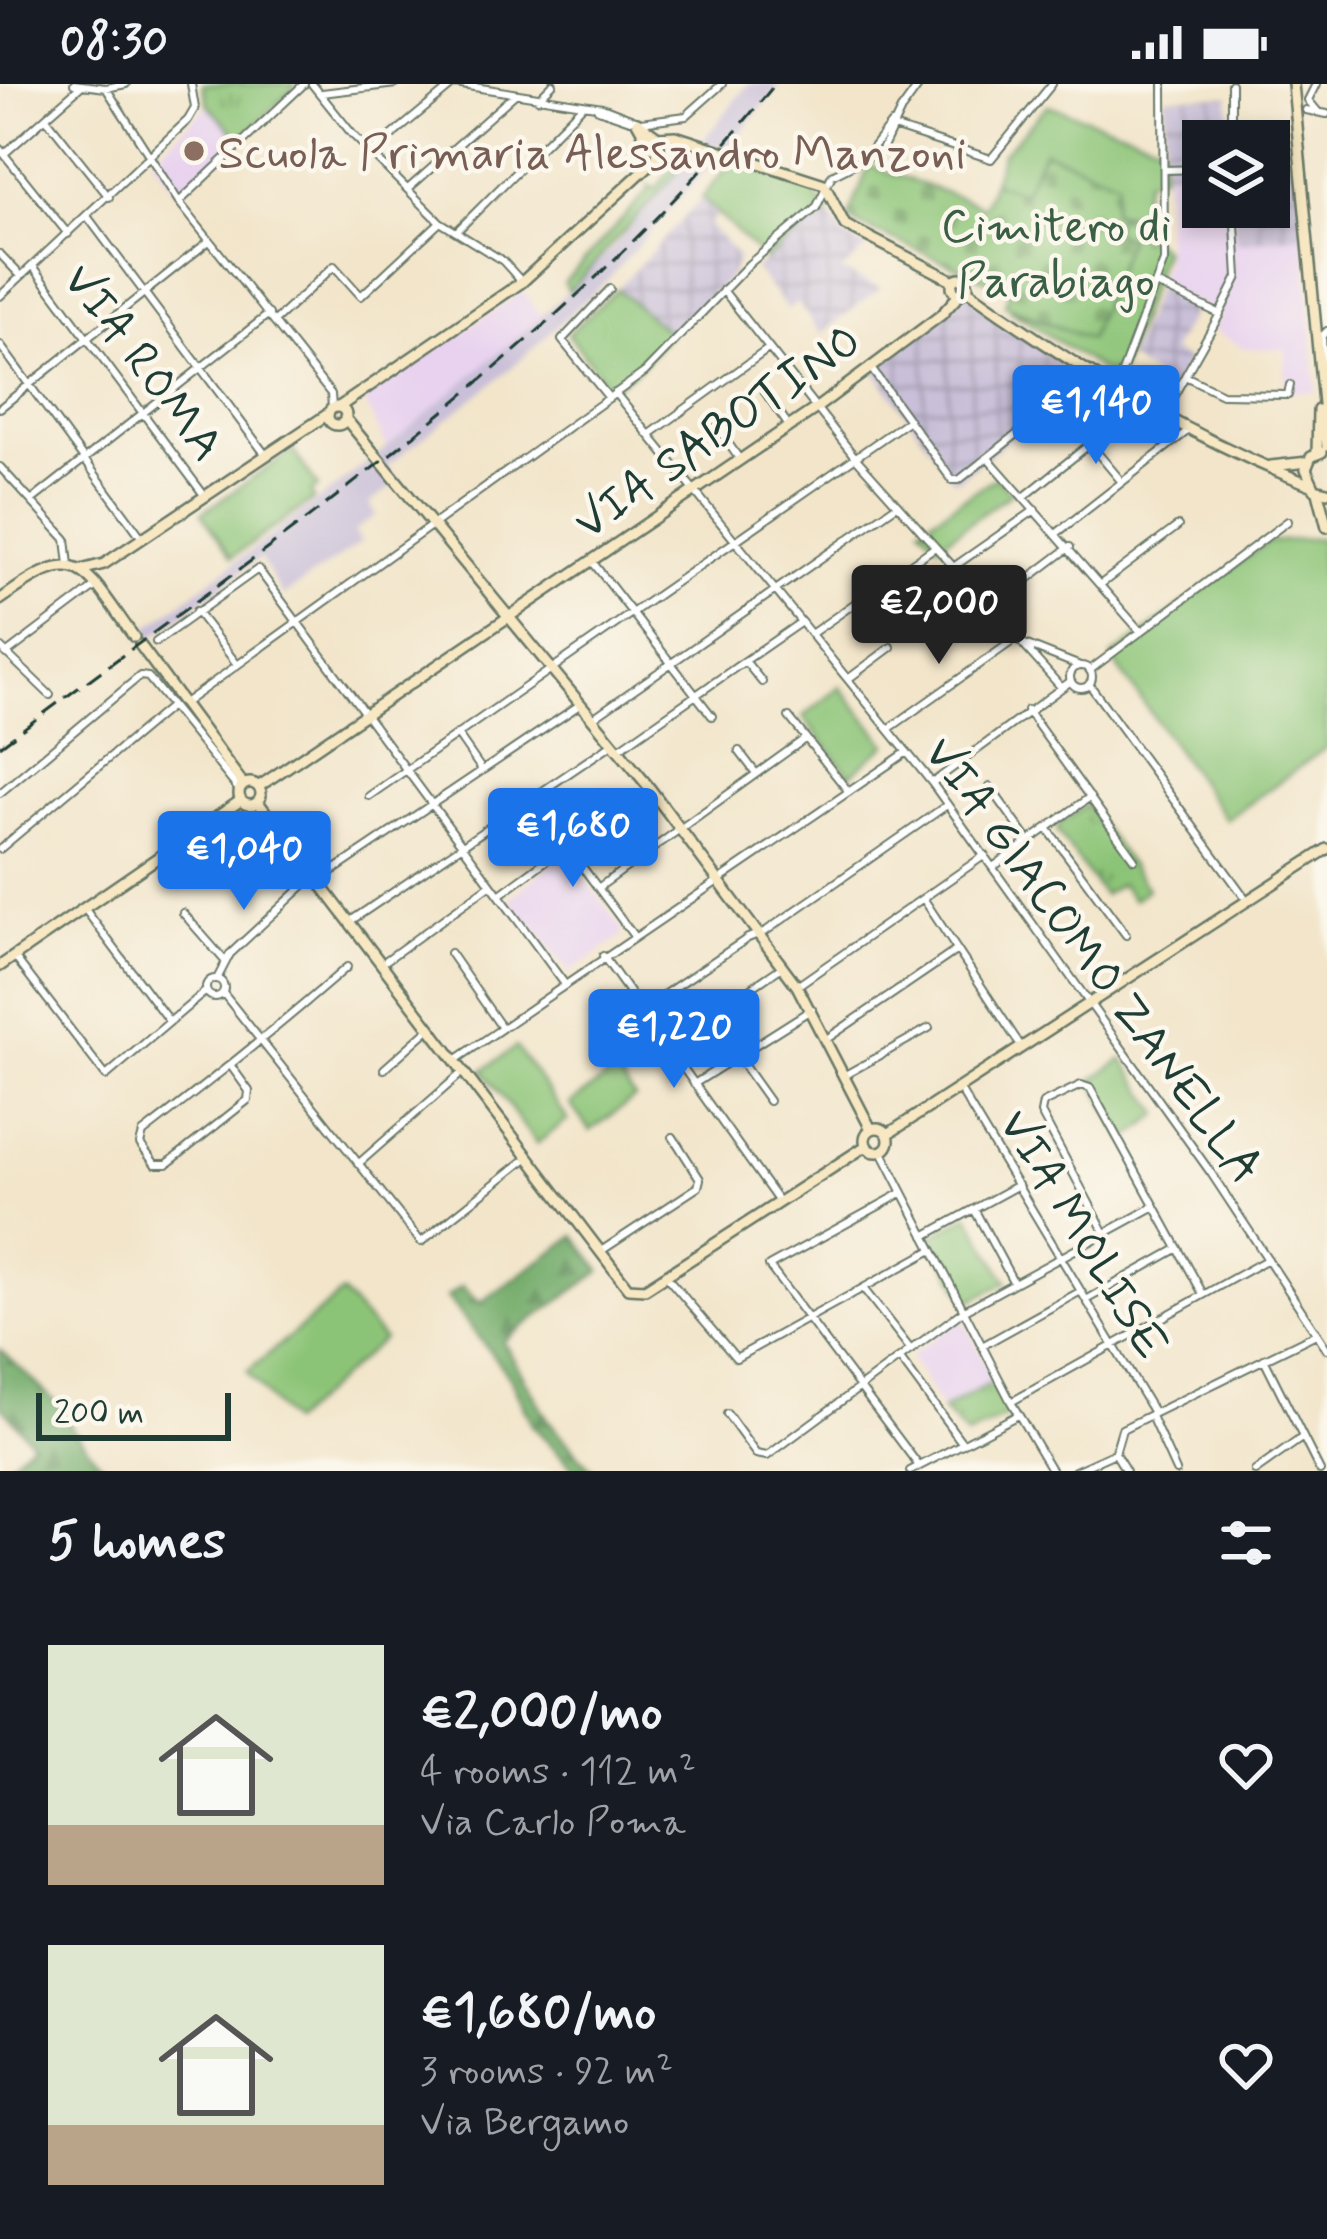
<!DOCTYPE html>
<html lang="en">
<head>
<meta charset="utf-8">
<style>
	:root { --surface:#171b24; --page:#20242c; --text:#f1f3f6; --muted:#9ea1a6; --accent:#1a73e8 }
	body { margin:0; font-family:Mynerve,sans-serif; background:var(--page); color:var(--text); height:100vh; display:flex; flex-direction:column; font-size:45px; white-space:nowrap }
	* { box-sizing:border-box; margin:0 }
	p { font-size:39px; color:var(--muted) }
	.icon { flex:none; width:66px; height:66px; fill:none; stroke:currentColor; stroke-width:2; stroke-linecap:round; stroke-linejoin:round }
	.map { position:relative; height:1387px; overflow:hidden }
	.drawer { display:flex; flex-direction:column; background:var(--surface); flex:1 }
	.drawer>* { flex:none }
	.tools { position:absolute; left:1182px; top:36px; display:grid; gap:24px }
	.tools a { display:grid; place-items:center; width:108px; height:108px; border-radius:0px; background:var(--surface); box-shadow:0 6px 18px #0003; font-size:60px }
	.scale { position:absolute; left:36px; bottom:30px; width:195px; box-sizing:border-box; padding-left:12px; border:6px solid #1f3d34; border-top:0; font-size:33px; line-height:42px; white-space:nowrap; color:#1f3d34; -webkit-text-stroke:9px #fbf7ec; paint-order:stroke }
	.price { position:absolute; translate:-50% -102px; padding:0 27px; border-radius:12px; background:var(--accent); color:#fff; font-size:39px; line-height:78px; filter:drop-shadow(0 3px 6px #0008) }
	.price::after { content:''; position:absolute; left:50%; top:72px; width:36px; height:27px; margin-left:-18px; background:inherit; clip-path:polygon(0 0,100% 0,50% 100%) }
	.price.active { background:#222; color:#fff }
	ul { padding:0; list-style:none }
	li { display:flex; align-items:center; gap:36px; height:300px; padding:0 48px }
	li span { display:grid; place-items:center; flex:none; width:336px; height:240px; border-radius:0px; color:#555 }
	li>.icon { margin-inline-start:auto }
	span .icon { width:144px; height:144px; fill:#fffc; stroke-width:1 }
	li b { font-size:51px }
	h2 { display:flex; justify-content:space-between; align-items:center; height:144px; padding:0 48px; font-size:51px }
	.status { display:flex; justify-content:space-between; align-items:center; height:84px; padding:0 60px; background:var(--surface); direction:ltr }
	.status svg { height:33px; fill:currentColor }
	.map>svg:first-child { display:block }
</style>
</head>
<body>
<div class="status"><b>08:30</b><svg viewBox="0 0 49 12"><path d="M0 12V9h3v3zM5 12V6h3v6zM10 12V3h3v9zM15 12V0h3v12zM26 1h20v11H26zM47 4h2v5h-2z"/></svg></div>
<div class="map">
<svg width="1327" height="1387" viewBox="0 0 1327 1387">
	<defs>
		<pattern id="industrial-grid" width="8" height="8" patternUnits="userSpaceOnUse" patternTransform="scale(3)"><rect width="8" height="8" fill="#c9bfd8"/><path d="M0 4h8M4 0v8" fill="none" stroke="#a39cb0"/></pattern>
		<pattern id="forest-firs" width="22" height="20" patternUnits="userSpaceOnUse" patternTransform="scale(3)"><rect width="22" height="20" fill="#71aa68"/><path d="M5 1l3.5 6h-7zM16 11l3.5 6h-7z" fill="#5c8c56"/></pattern>
		<pattern id="cemetery-stones" width="16" height="16" patternUnits="userSpaceOnUse" patternTransform="scale(3)"><rect width="16" height="16" fill="#8cc477"/><path d="M2 7V4a2 2 0 0 1 4 0v3zM10 15v-3a2 2 0 0 1 4 0v3z" fill="#72a062"/></pattern>
		<pattern id="park-tufts" width="24" height="20" patternUnits="userSpaceOnUse" patternTransform="scale(3)"><rect width="24" height="20" fill="#8cc477"/><path d="M3 7l-1-3M5 7V3M7 7l1-3M15 17l-1-3M17 17v-4M19 17l1-3" fill="none" stroke="#72a062"/></pattern>
	</defs>
	<rect width="100%" height="100%" fill="#fbf7ec"/>
	<filter id="ink" filterUnits="userSpaceOnUse"><feTurbulence type="fractalNoise" baseFrequency=".00833" numOctaves="2"/><feDisplacementMap in="SourceGraphic" scale="24" xChannelSelector="R" yChannelSelector="G"/><feConvolveMatrix kernelMatrix="1 2 1 2 8 2 1 2 1" color-interpolation-filters="sRGB"/></filter>
	<filter id="wash" filterUnits="userSpaceOnUse"><feTurbulence type="fractalNoise" baseFrequency=".004" numOctaves="4" result="noise"/><feDisplacementMap in="SourceGraphic" scale="48" xChannelSelector="R" yChannelSelector="G"/><feGaussianBlur stdDeviation="2.7" result="paint"/><feColorMatrix in="noise" values="0 0 0 0 0 0 0 0 0 0 0 0 0 0 0 0 0 1.4 0 .05"/><feComposite in="paint" operator="in"/></filter>
	<g filter="url(#wash)">
		<rect width="100%" height="100%" fill="#f2e5ca"/>
		<path fill="#e8d2ef" d="M208,21l32,34 -61,56 -27,-36z
			M1203,86v37h32l70,28 11,157 -31,-1 1,-42 -41,-1 -32,-18 8,-16 -64,-31 8,-22v-90z
			M523,207l18,26 -154,130 -24,-48z
			M561,771l8,1 53,73v7l-52,36 -61,-72z
			M958,1236l7,2 29,59 -52,29 -32,-54z"/>
		<path fill="url(#industrial-grid)" d="M1229,12l1,45h-27v29l-38,1v-74z
			M1298,76l7,75 -68,6 -2,-34h34v-44z
			M702,114l16,16 -9,11 30,33 -9,19 -61,56 -52,-44z
			M827,128l19,26 22,9 -27,24 39,17 -59,46 -23,-31 -11,6 -32,-40z
			M1157,202l39,19 -25,46 17,10 -16,27 -44,-29z
			M967,207l124,83 -132,105h-6l-81,-112z"/>
		<path fill="#c9bfd8" d="M748,0h33l-53,64 -26,-6z
			M697,65l21,7 -109,122 -101,93 -121,95 12,15 -30,23 7,11 -22,16 7,11 -78,54 -23,-38 -116,85 -6,-8 236,-177 161,-136 77,-73z"/>
		<path fill="#8cc477" stroke="#568056" stroke-width="3" d="M1048,21l114,39v30l-16,6 -8,36 -26,-4 4,-30 -72,-31 -21,42 -30,-11 9,-28z
			M688,62l9,3 -8,11 -120,131 -5,-8 86,-94 -2,-4 8,4z
			M731,79l80,25 16,24 -62,48 -63,-62z
			M1118,132l20,5 -2,13 6,6 5,-5 16,15 -42,119 -14,5 -98,-65 80,30 39,-100 -16,-8z
			M617,205l52,44 -29,35 -30,21 -42,-55z
			M293,366l25,37 -7,5 3,7 -82,58 -30,-44z
			M996,393l15,16 -73,52 -17,-19z
			M1320,454l7,209 -101,73 -115,-163 157,-115z
			M840,603l47,57 -37,31 -47,-58z
			M516,963l52,73 -32,24 -53,-74z
			M1123,975l37,55 -35,27 -33,-61z
			M616,987l19,27 -45,33 -20,-27z
			M969,1131l38,67 -39,20 -37,-65z
			M342,1209l41,46 -93,84 -43,-51z"/>
		<path fill="url(#forest-firs)" stroke="#48744e" stroke-width="3" d="M575,1152l26,35 -98,70 46,80 44,50h-17l-44,-46 -22,-47 -63,-81 15,-11 18,17z
			M0,1265l67,64 4,14 36,44h-107l32,-29 -32,-38z"/>
		<path fill="url(#cemetery-stones)" stroke="#568056" stroke-width="3" d="M1044,67l73,30 -5,31 6,3 -6,16 16,7 -39,101 -84,-34 5,-15 -162,-70 21,-55 114,41 10,-24 30,11z"/>
		<path fill="url(#park-tufts)" stroke="#568056" stroke-width="3" d="M202,0h92l1,3 -55,52 -32,-34z
			M1086,721l62,84 -15,11 -12,-16 -18,11 -46,-63 1,-7z
			M994,1297l16,34 -43,21 -25,-26z"/>
	</g>
	<g filter="url(#ink)">
		<g fill="none" stroke-linecap="round" stroke-linejoin="round">
			<defs>
				<path id="street" d="M74,0l32,4 20,-4
					M312,0l41,51 87,87 63,39 19,21
					M455,0l147,23 36,14
					M1231,0v57
					M1316,0l-8,16 10,12
					M106,4l73,114 152,192 1,14
					M322,9l74,-9
					M538,15l15,-15
					M598,25l32,11
					M902,25l18,-25
					M1306,26l21,4
					M46,34l63,79
					M641,38l45,-6 36,-32
					M890,42l101,33 61,-75
					M0,65l68,85
					M372,68l82,-68
					M4,70l77,-68
					M866,72l25,-32
					M1164,86l39,-1
					M409,104l105,-93
					M179,118l125,-118
					M87,132l178,238
					M456,148l125,-125
					M0,170l21,22
					M33,182l171,229
					M1156,200l64,30 -35,62
					M723,206l132,167 205,229
					M0,212l188,-176 7,-12 -4,-24
					M1220,229l18,-36 -4,-70
					M275,237l59,-55 27,30 79,-74
					M0,261l142,193
					M870,283l82,113h7l134,-106
					M1324,294l-2,-42 5,-5
					M1116,304l48,-127 -1,-177
					M765,308l24,34
					M615,309l317,390 279,390 116,176
					M609,314l-47,-58 48,-51
					M0,324l209,-167
					M1163,331l22,-39 37,18 66,1 2,-10
					M717,343l23,33
					M649,351l119,-86
					M1090,360l32,38
					M989,375l152,173
					M0,383l66,72 3,26
					M1024,413l117,-94
					M31,417l238,-187
					M1057,449l133,-104
					M591,476l121,156
					M952,484l83,-58
					M1101,500l77,-58
					M988,525l82,-62
					M196,527l40,52
					M811,550l124,-87
					M1017,557l63,25
					M156,558l102,-73 306,414
					M0,563l50,48
					M6,570l90,-68
					M745,577l17,21
					M1070 593a11 11 0 1 1 22 0a11 11 0 1 1-22 0Z
					M1090,586l198,-149
					M848,595l43,-32
					M1089,600l157,215
					M183,620l462,-332 104,-108 67,-56 16,-33 50,-25 19,-40
					M1027,626l107,149
					M789,633l60,75
					M593,634l304,-213
					M890,644l124,-88
					M457,650l25,36
					M620,664l181,-126
					M739,667l16,21
					M932,699l139,-102
					M990,703l39,54
					M0,709l140,-117 8,1 91,113
					M369,712l540,-376
					M546,734l87,117
					M1047,744l79,107
					M0,765l171,-143
					M993,783l97,-70
					M318,797l260,-175
					M598,804l208,-150
					M499,811l67,-49
					M923,814l99,150
					M84,824l84,112
					M183,829l42,48
					M349,838l263,-178
					M450,869l52,75
					M14,872l92,120 100,-85
					M603,872l176,246
					M381,880l109,-79
					M206 904a9 9 0 1 1 18 0a9 9 0 1 1-18 0Z
					M217,895l13,-25 84,-78
					M797,902l188,-131
					M223,909l198,249 106,-84
					M641,926l107,-72 18,-7 181,-126
					M828,954l129,-88
					M667,962l115,-79
					M737,972l32,45
					M454,977l453,-309
					M231,982l18,25 -1,9 -81,64h-12l-15,-20 3,-11c70,-54 138,-108 204,-166
					M384,985l46,-41
					M845,991l84,-47
					M694,1000l118,-75
					M959,1004l195,325
					M882,1068l129,250 41,69
					M358,1080l105,-92
					M902,1109l-133,73 150,200
					M974,1125l40,74
					M1105,1149l-64,-120 2,-10 38,-18 9,3 113,206
					M925,1152l93,-51
					M601,1167l97,-64 2,-8 -27,-42
					M666,1192l70,82 196,-108
					M863,1204l48,62
					M1086,1216l91,-51
					M982,1262l99,-55
					M1264,1275l56,112
					M901,1276l62,84
					M1011,1318l257,-143
					M727,1330l29,40 11,2 196,-145 192,-105
					M1151,1332l25,55
					M1115,1369l7,-24 194,-95
					M1115,1369l11,18
					M910,1387l108,-56
					M1075,1387l40,-18
					M1255,1387l48,-34"/>
				<path id="secondary" d="M1293,0l34,362
					M637,38l21,15 1,9 -8,1z
					M658,53l17,-1 149,48 21,41 109,56
					M952 202a8 8 0 1 1 16 0a8 8 0 1 1-16 0Z
					M967,206c107,77 221,147 344,195
					M339,323l183,-125 134,-123 3,-13
					M328 332a9 9 0 1 1 18 0a9 9 0 1 1-18 0Z
					M345,334l303,368 149,200 74,143
					M1322,368l-11,5 -5,12 9,20 12,3
					M1317,369l1,-43
					M1271,382l37,-4
					M1318,408l9,35
					M81,486l23,-6 224,-150
					M0,516c81,-60 83,-33 134,37
					M140,561l103,139
					M239 710a11 11 0 1 1 22 0a11 11 0 1 1-22 0Z
					M258,703l557,-378 126,-94 19,-21
					M258,718l370,486 17,1 221,-143
					M0,882l240,-165
					M865 1056a12 12 0 1 1 24 0a12 12 0 1 1-24 0Z
					M888,1050l439,-285"/>
			</defs>
			<use href="#street" stroke="#697868" stroke-width="10"/>
			<use href="#secondary" stroke="#697868" stroke-width="14"/>
			<use href="#street" stroke="#fff" stroke-width="6"/>
			<use href="#secondary" stroke="#f7e8c3" stroke-width="9"/>
			<path stroke="#1f3d34" stroke-width="3" stroke-dasharray="18 9" stroke-linecap="butt" d="M0,662c274,-205 559,-393 775,-662"/>
		</g>
	</g>
	<circle fill="#8d6e63" stroke="#fbf7ec" stroke-width="4.5" cx="194" cy="67" r="12"/>
	<g text-anchor="middle" stroke-width="9" stroke-linejoin="round" paint-order="stroke">
		<g font-size="48" fill="#785e54" stroke="#fbf7ec" text-anchor="start">
			<text x="218" y="84">Scuola Primaria Alessandro Manzoni</text>
		</g>
		<g font-size="48" fill="#3a5f45" stroke="#fbf7ec">
			<text x="1056" y="157">Cimitero di<tspan x="1056" dy="55">Parabiago</tspan></text>
		</g>
		<g font-size="48" fill="#1f3d34" stroke="#fbf7ec">
			<text transform="translate(145 277) rotate(53)" y="17">VIA ROMA</text>
			<text transform="translate(716 346) rotate(-35)" y="17">VIA SABOTINO</text>
			<text transform="translate(1095 875) rotate(54)" y="17">VIA GIACOMO ZANELLA</text>
			<text transform="translate(1085 1149) rotate(59)" y="17">VIA MOLISE</text>
		</g>
	</g>
</svg>
<div class="tools">
<a><svg class="icon" aria-label="layers" viewBox="0 0 24 24"><path d="M12 4l9 5-9 5-9-5zM3 14l9 5 9-5"/></svg></a>
</div>
<div class="scale">200 m</div>
<b class="price" style="left:1096px;top:383px">€1,140</b>
<b class="price active" style="left:939px;top:583px">€2,000</b>
<b class="price" style="left:573px;top:806px">€1,680</b>
<b class="price" style="left:244px;top:829px">€1,040</b>
<b class="price" style="left:674px;top:1007px">€1,220</b>
</div>
<section class="drawer">
<h2>5 homes<svg class="icon" aria-label="filters" viewBox="0 0 24 24"><path d="M4 7h16M4 17h16"/><circle cx="9" cy="7" r="2"/><circle cx="15" cy="17" r="2"/></svg></h2>
<ul>
<li><span style="background:linear-gradient(#dfe7d0 75%,#b9a48a 0)"><svg class="icon" aria-label="home" viewBox="0 0 24 24"><path d="M3 11l9-7 9 7M6 9v11h12V9"/></svg></span><div><b>€2,000/mo</b><p>4 rooms · 112 m²</p><p>Via Carlo Poma</p></div><svg class="icon" aria-label="heart" viewBox="0 0 24 24"><path d="M12 20l-8-8c-3-5 5-10 8-4 3-6 11-1 8 4z"/></svg></li>
<li><span style="background:linear-gradient(#dfe7d0 75%,#b9a48a 0)"><svg class="icon" aria-label="home" viewBox="0 0 24 24"><path d="M3 11l9-7 9 7M6 9v11h12V9"/></svg></span><div><b>€1,680/mo</b><p>3 rooms · 92 m²</p><p>Via Bergamo</p></div><svg class="icon" aria-label="heart" viewBox="0 0 24 24"><path d="M12 20l-8-8c-3-5 5-10 8-4 3-6 11-1 8 4z"/></svg></li>
</ul>
</section>
</body>
</html>
